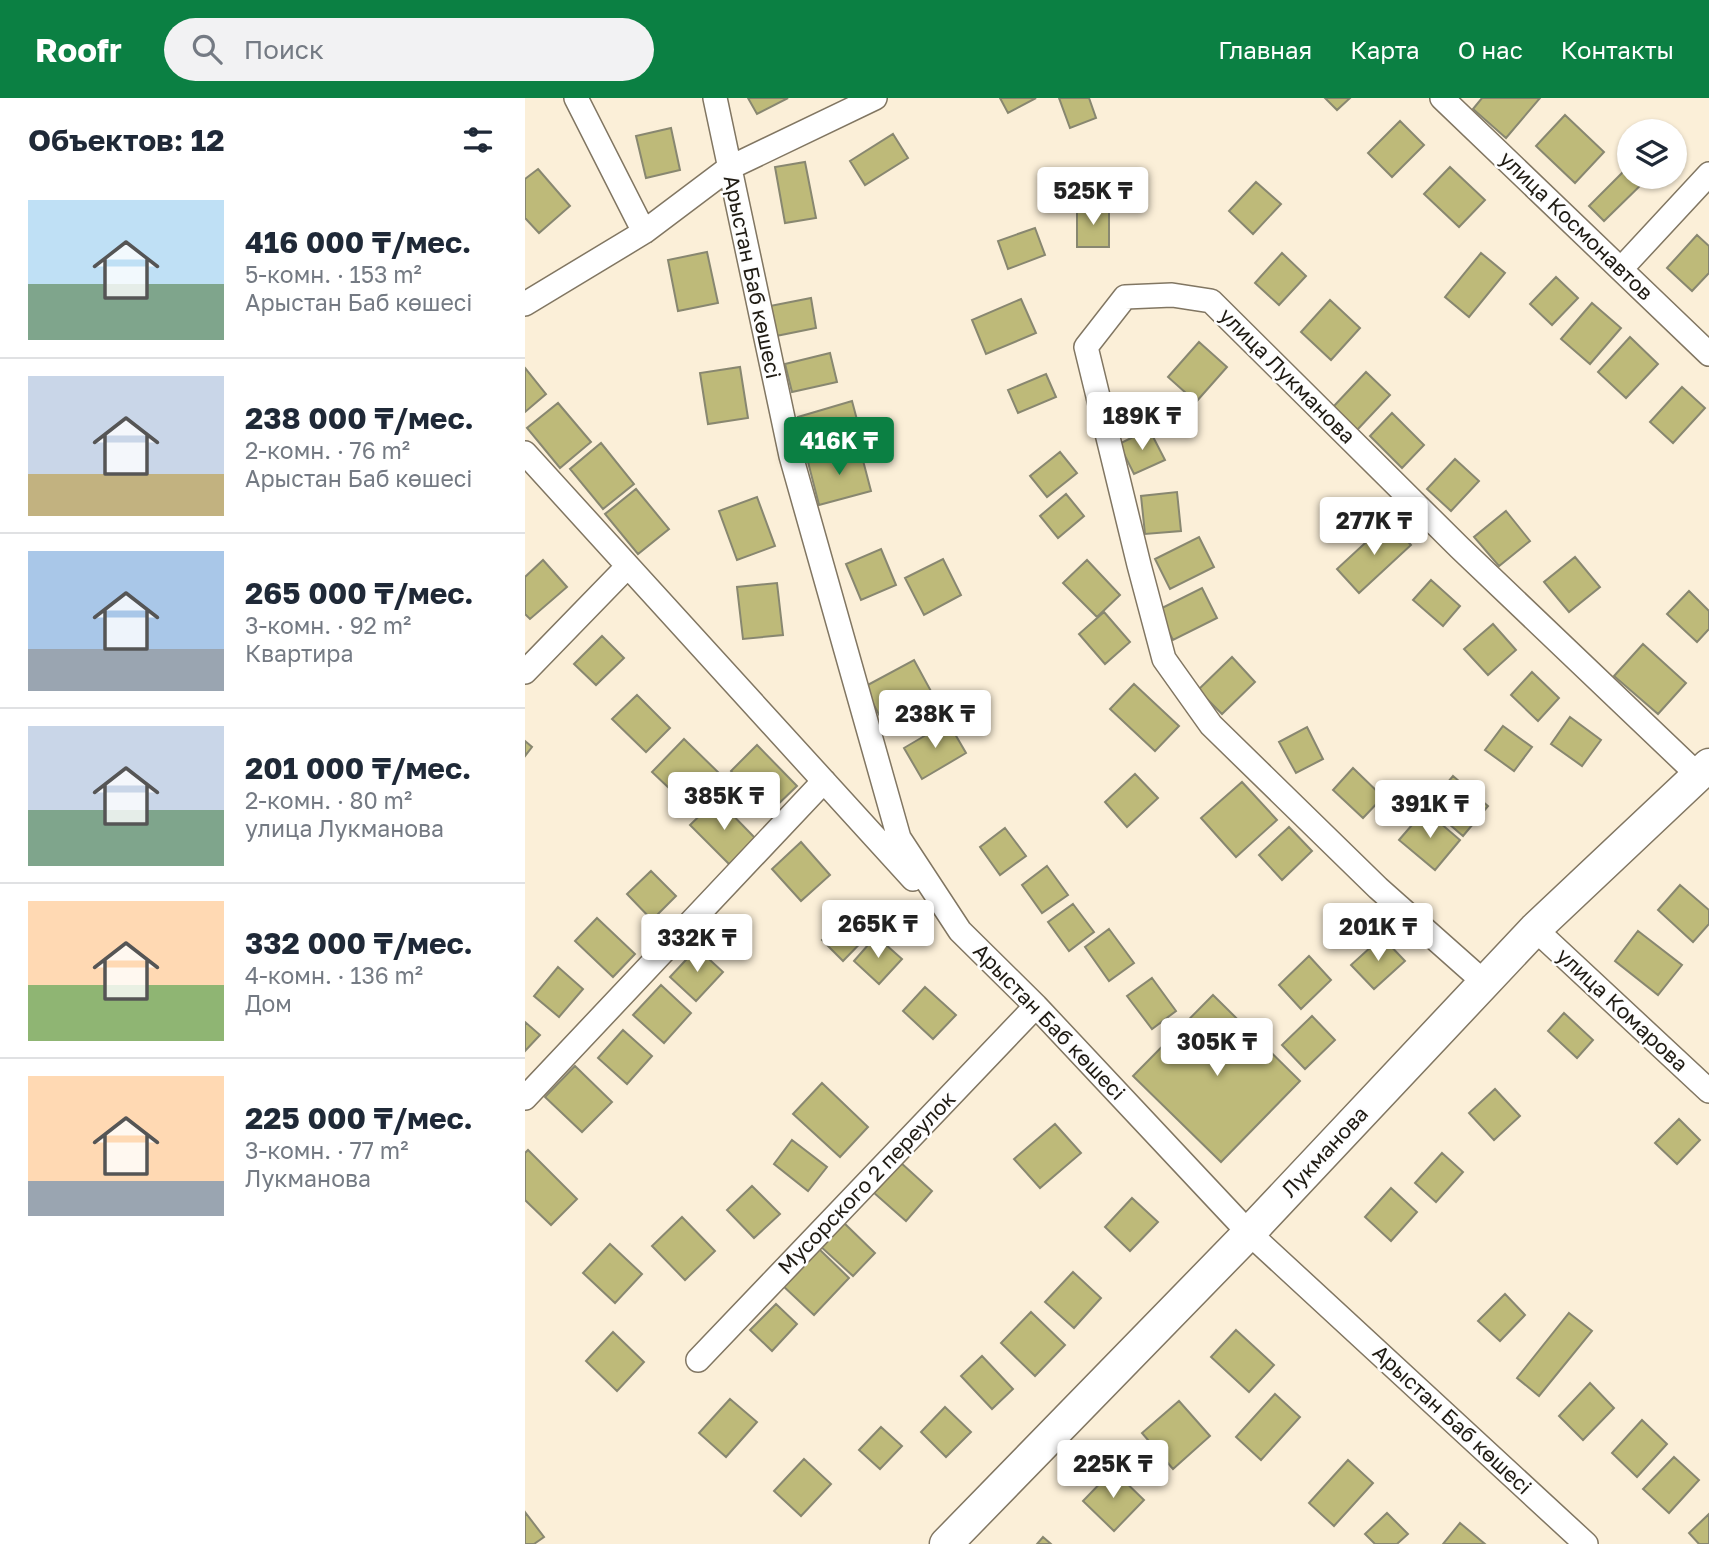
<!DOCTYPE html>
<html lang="ru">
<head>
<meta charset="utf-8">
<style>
	:root { --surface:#fff; --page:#f2f2f3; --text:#1f2937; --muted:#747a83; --line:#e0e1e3; --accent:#0b8043 }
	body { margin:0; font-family:"Golos Text",sans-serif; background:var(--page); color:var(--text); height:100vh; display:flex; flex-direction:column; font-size:26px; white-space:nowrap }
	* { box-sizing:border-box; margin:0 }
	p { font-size:23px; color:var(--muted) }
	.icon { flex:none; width:38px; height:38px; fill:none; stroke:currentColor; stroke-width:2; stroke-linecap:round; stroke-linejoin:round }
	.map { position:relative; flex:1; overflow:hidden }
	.details { display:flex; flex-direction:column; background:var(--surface); width:525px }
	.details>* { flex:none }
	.buttons { position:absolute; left:1092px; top:21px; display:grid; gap:14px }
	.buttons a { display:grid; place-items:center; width:70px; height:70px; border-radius:50%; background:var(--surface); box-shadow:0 2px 5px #0004; font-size:35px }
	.price { position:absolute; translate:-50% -60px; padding:0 16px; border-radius:7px; background:#fff; color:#222; font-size:23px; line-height:46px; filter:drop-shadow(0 2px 4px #0008) }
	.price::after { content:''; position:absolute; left:50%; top:42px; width:21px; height:16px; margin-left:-10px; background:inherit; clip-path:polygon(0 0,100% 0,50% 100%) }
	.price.current { background:var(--accent); color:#fff }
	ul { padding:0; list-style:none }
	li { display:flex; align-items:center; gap:21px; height:175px; padding:0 28px }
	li+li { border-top:2px solid var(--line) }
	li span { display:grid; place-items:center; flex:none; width:196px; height:140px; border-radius:0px; color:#555 }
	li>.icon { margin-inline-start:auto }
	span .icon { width:84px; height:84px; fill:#fffc; stroke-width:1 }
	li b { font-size:30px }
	h2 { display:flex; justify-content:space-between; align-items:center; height:84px; padding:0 28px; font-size:30px }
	header { display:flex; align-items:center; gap:42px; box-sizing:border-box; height:98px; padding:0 35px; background:var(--accent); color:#fff }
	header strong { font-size:33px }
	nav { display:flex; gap:38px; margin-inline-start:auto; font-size:24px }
	.search { width:490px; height:63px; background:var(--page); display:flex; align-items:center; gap:18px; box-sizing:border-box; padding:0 24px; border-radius:38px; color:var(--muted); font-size:26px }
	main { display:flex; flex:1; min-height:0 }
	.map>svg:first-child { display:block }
</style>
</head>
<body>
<header>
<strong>Roofr</strong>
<div class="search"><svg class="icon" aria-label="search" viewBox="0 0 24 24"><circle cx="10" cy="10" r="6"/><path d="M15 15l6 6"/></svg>Поиск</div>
<nav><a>Главная</a><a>Карта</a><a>О нас</a><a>Контакты</a></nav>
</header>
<main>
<section class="details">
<h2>Объектов: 12<svg class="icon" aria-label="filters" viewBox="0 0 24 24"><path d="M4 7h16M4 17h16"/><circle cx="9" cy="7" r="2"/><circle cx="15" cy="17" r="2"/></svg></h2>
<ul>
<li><span style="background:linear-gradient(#bfe0f5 60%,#7fa58c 0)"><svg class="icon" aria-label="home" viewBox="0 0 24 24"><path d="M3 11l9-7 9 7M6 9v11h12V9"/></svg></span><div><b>416 000 ₸/мес.</b><p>5-комн. · 153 m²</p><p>Арыстан Баб көшесі</p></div></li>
<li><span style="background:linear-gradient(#c9d6e8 70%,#c2b280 0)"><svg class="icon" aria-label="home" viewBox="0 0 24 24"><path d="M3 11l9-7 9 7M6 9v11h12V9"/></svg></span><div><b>238 000 ₸/мес.</b><p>2-комн. · 76 m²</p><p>Арыстан Баб көшесі</p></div></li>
<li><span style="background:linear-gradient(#a9c7e8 70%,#9aa5b1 0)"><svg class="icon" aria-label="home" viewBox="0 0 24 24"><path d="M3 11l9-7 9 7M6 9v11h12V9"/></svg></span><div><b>265 000 ₸/мес.</b><p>3-комн. · 92 m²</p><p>Квартира</p></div></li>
<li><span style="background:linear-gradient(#c9d6e8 60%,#7fa58c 0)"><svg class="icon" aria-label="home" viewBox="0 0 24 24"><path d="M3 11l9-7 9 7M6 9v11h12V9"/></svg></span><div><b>201 000 ₸/мес.</b><p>2-комн. · 80 m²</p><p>улица Лукманова</p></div></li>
<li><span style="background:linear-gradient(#ffd9b3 60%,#8fb573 0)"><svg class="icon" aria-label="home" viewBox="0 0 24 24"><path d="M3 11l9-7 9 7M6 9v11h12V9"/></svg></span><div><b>332 000 ₸/мес.</b><p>4-комн. · 136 m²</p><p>Дом</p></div></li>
<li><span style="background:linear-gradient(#ffd9b3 75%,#9aa5b1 0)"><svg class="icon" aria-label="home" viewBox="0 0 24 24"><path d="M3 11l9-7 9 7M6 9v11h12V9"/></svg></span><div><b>225 000 ₸/мес.</b><p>3-комн. · 77 m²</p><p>Лукманова</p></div></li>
</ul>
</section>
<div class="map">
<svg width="1184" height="1446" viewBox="0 0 1184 1446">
	<rect width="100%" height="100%" fill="#fbefd8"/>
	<path fill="#beba79" stroke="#888770" stroke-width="2" d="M223,0h40l-31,16z
		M475,0h36l-28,15z
		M534,0h30l7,20 -26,10z
		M800,0h25l-13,12z
		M957,0h58l-34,40 -33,-29z
		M1040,17l39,37 -29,31 -39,-37z
		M875,23l24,24 -32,32 -24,-24z
		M146,30l9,42 -34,8 -10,-42z
		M368,36l15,24 -43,27 -15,-24z
		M280,64l11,56 -31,5 -10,-56z
		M1104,68v11h20l-45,44 -15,-15z
		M925,69l35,33 -26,27 -35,-33z
		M13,71l32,37 -31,27 -14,-15v-39z
		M731,84l25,22 -28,30 -24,-23z
		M552,110h32v39h-32z
		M510,130l10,27 -37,14 -10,-28z
		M1172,137l12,11v27l-17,18 -25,-23z
		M182,154l11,51 -40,8 -10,-51z
		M757,155l24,23 -27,29 -24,-22z
		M956,155l24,20 -36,44 -24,-20z
		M1031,179l22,21 -26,27 -22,-21z
		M286,200l5,30 -40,8 -6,-30z
		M496,201l15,34 -50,21 -14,-34z
		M805,202l30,28 -29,32 -30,-28z
		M1067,205l29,25 -31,36 -29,-25z
		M1105,239l28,27 -32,34 -28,-26z
		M674,244l28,25 -31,35 -28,-25z
		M305,255l7,29 -45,10 -7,-28z
		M215,269l8,51 -40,6 -8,-51z
		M0,270l21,26 -21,18z
		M841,274l24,23 -33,35 -24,-23z
		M521,276l10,23 -38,16 -10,-23z
		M1157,289l23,21 -32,35 -23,-21z
		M327,303l8,30 -53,15 -9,-29z
		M33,305l33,39 -31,26 -33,-40z
		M867,315l32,32 -22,23 -32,-32z
		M624,331l16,31 -31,14 -15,-30z
		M76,345l33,41 -31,25 -33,-40z
		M335,351l11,42 -52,14 -11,-43z
		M535,354l17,21 -30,24 -17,-21z
		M930,361l24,22 -28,30 -24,-22z
		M111,391l33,40 -31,25 -33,-40z
		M652,394l4,39 -36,3 -4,-38z
		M541,396l18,22 -26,22 -18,-22z
		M232,399l18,49 -38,14 -18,-49z
		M981,413l24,30 -31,25 -25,-29z
		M864,423l22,24 -52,48 -22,-24z
		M674,439l15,30 -44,22 -15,-30z
		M356,451l15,36 -35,15 -15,-36z
		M1050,459l25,30 -31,25 -25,-30z
		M418,461l18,36 -37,20 -19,-37z
		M18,462l24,27 -37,32 -5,-5v-37z
		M562,462l33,35 -23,22 -34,-34z
		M906,482l29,26 -17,20 -30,-26z
		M252,485l6,52 -40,4 -6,-52z
		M677,490l15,30 -44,22 -15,-30z
		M1164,493l20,20v18l-12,13 -30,-28z
		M579,514l26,30 -25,22 -26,-30z
		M968,526l23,26 -28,25 -24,-26z
		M77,538l22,22 -28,27 -22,-21z
		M1118,546l43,39 -28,31 -44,-38z
		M707,559l23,25 -33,32 -24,-24z
		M389,562l18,33 -50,27 -18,-33z
		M1007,574l27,26 -21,23 -27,-26z
		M609,586l45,42 -24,25 -45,-42z
		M112,597l33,33 -24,24 -34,-33z
		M1045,619l31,23 -19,26 -31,-22z
		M423,624l18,31 -44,26 -18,-31z
		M978,628l29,21 -18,24 -29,-21z
		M782,629l16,32 -27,14 -17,-31z
		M159,641l37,36 -31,33 -38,-36z
		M0,643l7,6 -7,9z
		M232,647l40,41 -27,26 -39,-41z
		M828,670l30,29 -20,21 -30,-28z
		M610,676l23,24 -31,29 -22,-25z
		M928,678l35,30 -25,30 -35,-30z
		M717,684l35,38 -41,37 -35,-39z
		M192,701l40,41 -26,26 -41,-41z
		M900,712l35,30 -25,30 -36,-30z
		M764,729l23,24 -30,29 -23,-25z
		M480,730l21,28 -26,19 -20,-28z
		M276,744l29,33 -29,26 -29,-32z
		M522,768l21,29 -26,18 -20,-28z
		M126,773l25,25 -24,24 -25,-26z
		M1155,787l29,25v14l-16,18 -35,-32z
		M332,806l21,21 -35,36 -21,-21z
		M548,806l21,28 -25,19 -21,-29z
		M72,820l38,36 -22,23 -38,-36z
		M584,831l25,34 -25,18 -24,-34z
		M1113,833l44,34 -24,30 -43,-34z
		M351,838l26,23 -23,25 -25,-23z
		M857,839l23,24 -31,28 -23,-24z
		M172,850l26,24 -27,29 -26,-24z
		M784,858l22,24 -30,29 -22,-24z
		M33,869l25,22 -24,28 -25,-21z
		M627,880l24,33 -24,18 -25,-33z
		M136,887l30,28 -27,30 -31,-28z
		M400,889l31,28 -23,24 -30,-28z
		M688,897l87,86 -79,81 -88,-86z
		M1039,915l29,27 -16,18 -29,-27z
		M787,918l23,24 -30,29 -23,-24z
		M0,924l15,13 -15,16z
		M98,932l29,26 -25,28 -29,-26z
		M50,968l37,36 -30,30 -37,-35z
		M297,985l46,44 -28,30 -47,-43z
		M970,991l25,27 -26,24 -25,-27z
		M1154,1021l21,21 -23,24 -22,-21z
		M530,1026l26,29 -41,35 -26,-29z
		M267,1042l35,27 -19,24 -34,-27z
		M3,1052l49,49 -26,26 -26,-25v-47z
		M917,1055l21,19 -27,30 -21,-19z
		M375,1064l32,29 -26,30 -33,-29z
		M227,1088l28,28 -26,24 -27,-28z
		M866,1090l26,24 -26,29 -26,-24z
		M607,1100l26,24 -28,29 -25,-24z
		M157,1119l33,34 -30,29 -33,-34z
		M317,1123l33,32 -22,23 -34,-31z
		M85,1146l32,30 -27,29 -32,-30z
		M293,1150l31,30 -35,37 -32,-30z
		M548,1174l28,26 -27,30 -29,-26z
		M980,1196l20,21 -25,26 -22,-20z
		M251,1206l21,20 -25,27 -22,-21z
		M506,1214l34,33 -30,31 -34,-33z
		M1044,1215l23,18 -53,65 -22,-18z
		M711,1232l38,35 -25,27 -38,-35z
		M88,1234l31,30 -27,29 -31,-30z
		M457,1258l31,33 -21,20 -31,-33z
		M1065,1285l24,25 -31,32 -24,-24z
		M750,1296l25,23 -39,43 -25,-23z
		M205,1301l27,23 -31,35 -27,-24z
		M654,1303l31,35 -37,33 -31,-36z
		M420,1309l26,25 -25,25 -25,-25z
		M1117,1322l25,24 -30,33 -25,-24z
		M356,1329l21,19 -22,23 -21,-19z
		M1149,1359l25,23 -30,33 -26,-24z
		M279,1361l27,25 -30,32 -27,-25z
		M823,1362l25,23 -39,43 -25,-23z
		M588,1372l31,30 -30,31 -31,-30z
		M0,1414l19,25 -10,7h-9z
		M862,1415l21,21 -11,10h-22l-10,-10z
		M1184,1416v30h-10l-10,-11z
		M935,1425l25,21h-42z
		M518,1439l8,7h-14z"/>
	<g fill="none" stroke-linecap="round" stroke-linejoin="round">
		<defs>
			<path id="street" d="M51,0l68,134
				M190,0l76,358 108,382 61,93 76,75 213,227 337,311
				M917,0l267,256
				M1096,171l88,-95
				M0,206l119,-72 85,-64 146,-70
				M0,355l388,426
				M0,574l102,-105
				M1010,831l174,162
				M960,885l-107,-95 -167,-163 -47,-66 -25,-94 -53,-218 39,-50 47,-2 39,6 249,247 238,227
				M0,1000l299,-317
				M173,1262l338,-354"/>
			<path id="secondary" d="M421,1446l303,-311 286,-304 174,-164"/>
		</defs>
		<use href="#street" stroke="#817662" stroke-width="26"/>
		<use href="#secondary" stroke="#817662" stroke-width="35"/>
		<use href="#street" stroke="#fff" stroke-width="23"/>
		<use href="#secondary" stroke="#fff" stroke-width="32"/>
	</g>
	<g text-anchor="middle" stroke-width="5" stroke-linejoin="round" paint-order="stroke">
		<g font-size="21" fill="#1f1b13" stroke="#fefefe">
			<text transform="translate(1051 128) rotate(44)" y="7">улица Космонавтов</text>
			<text transform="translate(227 179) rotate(78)" y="7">Арыстан Баб көшесі</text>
			<text transform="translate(762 278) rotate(45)" y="7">улица Лукманова</text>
			<text transform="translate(1097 912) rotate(43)" y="7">улица Комарова</text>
			<text transform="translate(524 924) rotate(46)" y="7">Арыстан Баб көшесі</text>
			<text transform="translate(800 1054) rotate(-47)" y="7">Лукманова</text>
			<text transform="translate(342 1085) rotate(-46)" y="7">Мусорского 2 переулок</text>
			<text transform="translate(927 1322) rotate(43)" y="7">Арыстан Баб көшесі</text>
		</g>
	</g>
</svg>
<div class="buttons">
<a><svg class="icon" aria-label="layers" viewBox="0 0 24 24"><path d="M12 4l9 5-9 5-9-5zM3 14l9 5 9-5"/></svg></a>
</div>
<b class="price" style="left:568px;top:129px">525K ₸</b>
<b class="price" style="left:617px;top:354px">189K ₸</b>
<b class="price current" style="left:314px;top:379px">416K ₸</b>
<b class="price" style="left:849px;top:459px">277K ₸</b>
<b class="price" style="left:410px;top:652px">238K ₸</b>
<b class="price" style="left:199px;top:734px">385K ₸</b>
<b class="price" style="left:905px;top:742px">391K ₸</b>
<b class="price" style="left:353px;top:862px">265K ₸</b>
<b class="price" style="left:853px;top:865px">201K ₸</b>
<b class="price" style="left:172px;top:876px">332K ₸</b>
<b class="price" style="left:692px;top:980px">305K ₸</b>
<b class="price" style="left:588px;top:1402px">225K ₸</b>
</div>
</main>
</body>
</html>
